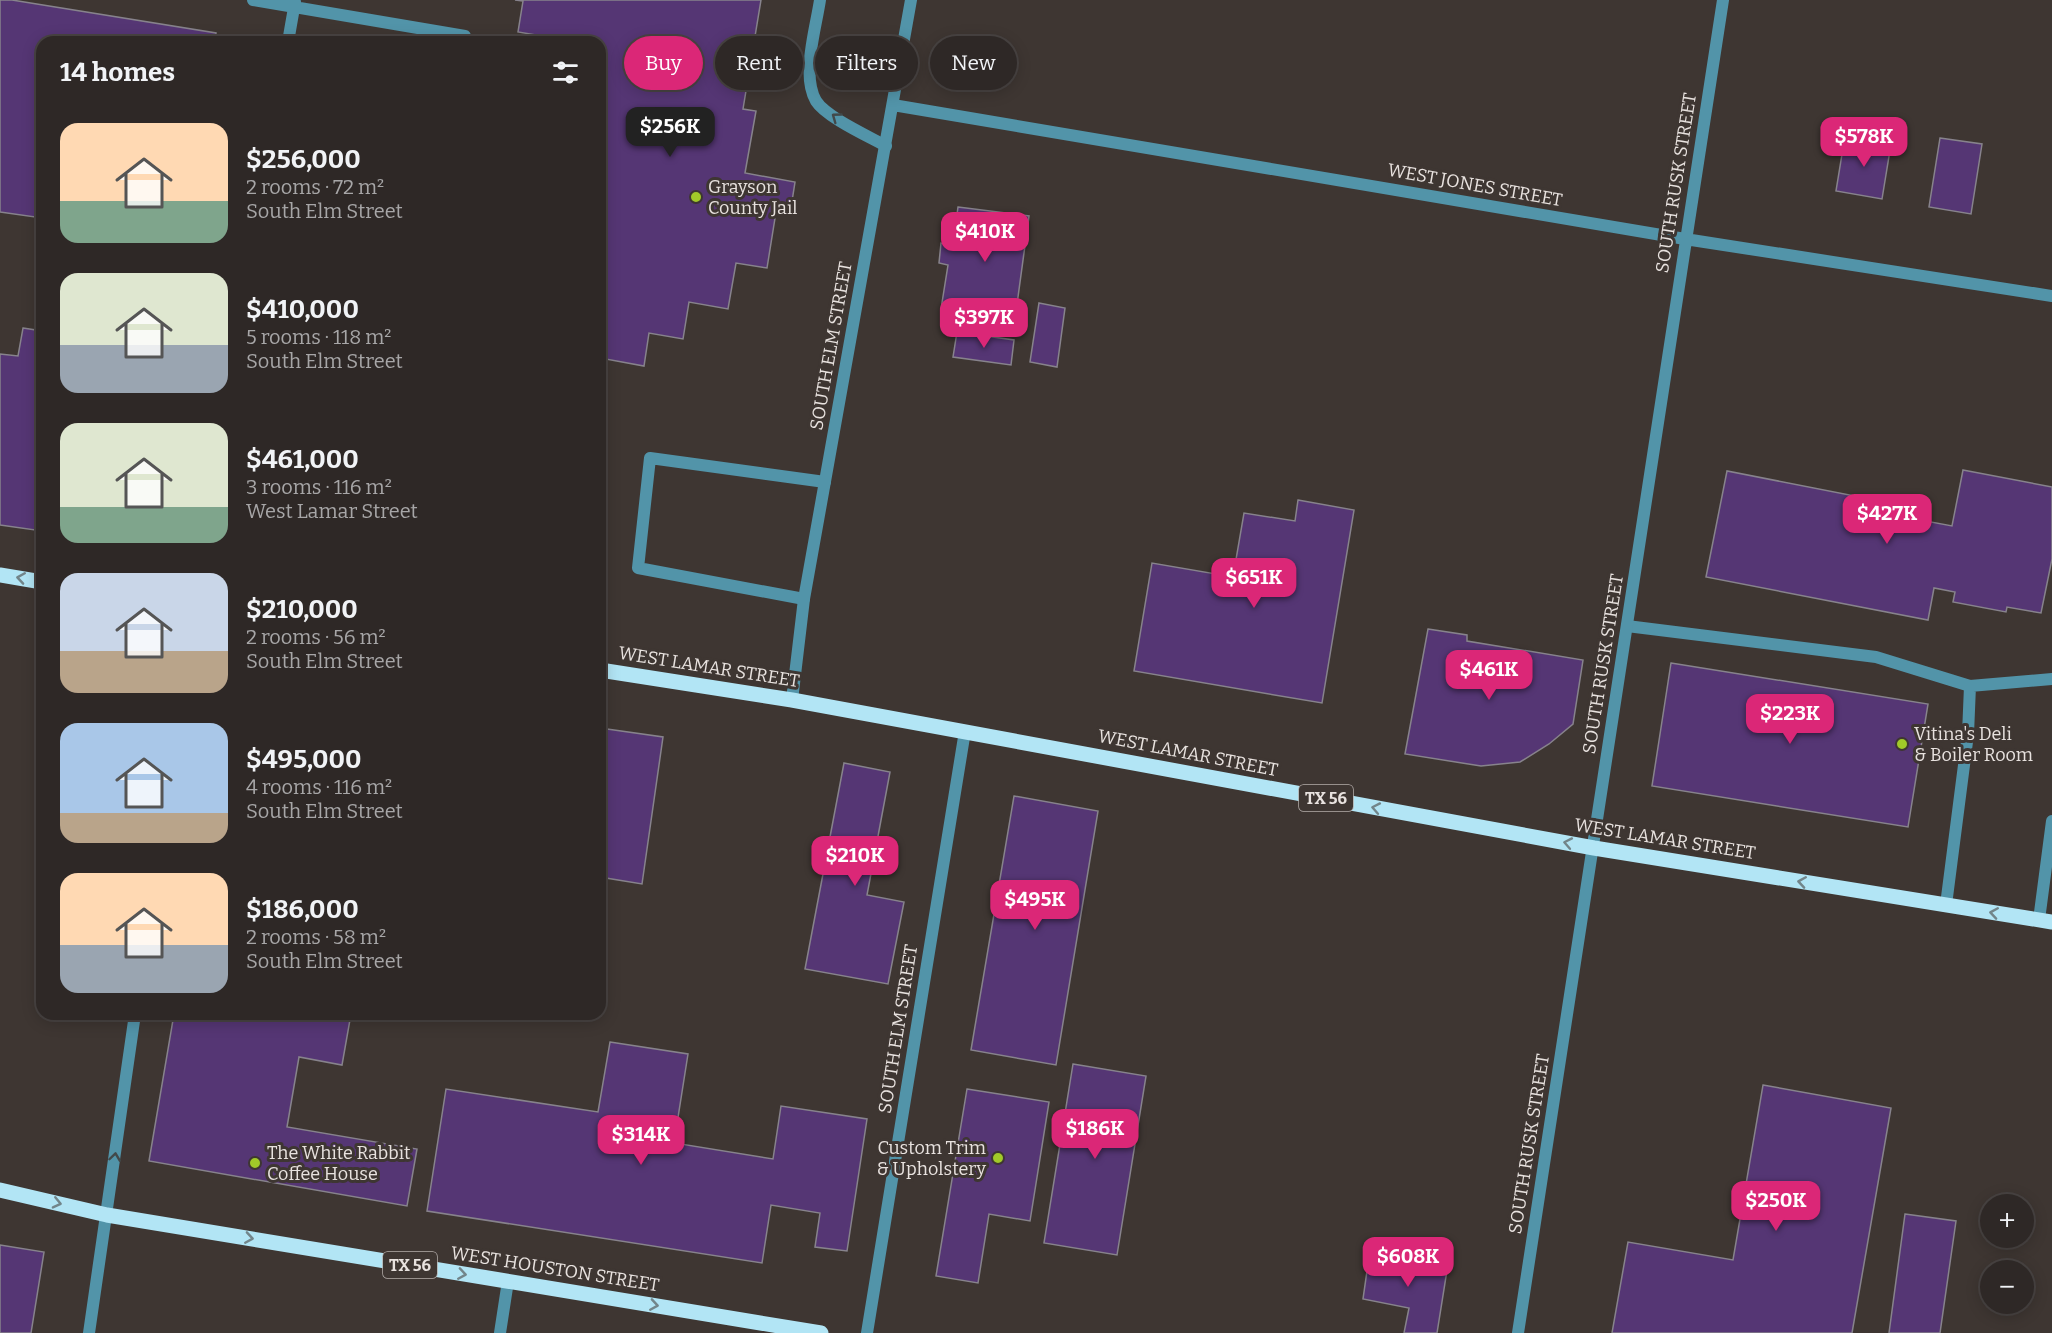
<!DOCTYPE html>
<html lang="en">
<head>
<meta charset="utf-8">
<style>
	:root { --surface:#2e2826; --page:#3a3432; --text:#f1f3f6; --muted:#a7a6a7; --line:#494443; --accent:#db2777 }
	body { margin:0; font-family:Bitter,serif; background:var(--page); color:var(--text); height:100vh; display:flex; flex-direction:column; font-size:22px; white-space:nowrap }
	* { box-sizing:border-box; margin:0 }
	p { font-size:20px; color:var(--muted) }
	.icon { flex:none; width:33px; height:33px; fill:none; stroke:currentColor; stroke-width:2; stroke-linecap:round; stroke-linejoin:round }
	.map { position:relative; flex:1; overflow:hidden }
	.drawer { position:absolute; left:36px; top:36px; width:570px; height:984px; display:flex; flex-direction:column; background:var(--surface); border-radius:18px; box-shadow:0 3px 15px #0003,0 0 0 2px var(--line) }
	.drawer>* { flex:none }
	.top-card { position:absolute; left:624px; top:36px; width:570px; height:54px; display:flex; gap:12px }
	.fabs { position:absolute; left:1980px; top:1194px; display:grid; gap:12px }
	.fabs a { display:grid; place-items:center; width:54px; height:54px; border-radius:50%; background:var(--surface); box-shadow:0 3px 15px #0003,0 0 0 2px var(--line); font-size:30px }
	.price { position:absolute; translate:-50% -51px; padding:0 14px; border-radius:12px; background:var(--accent); color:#fff; font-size:20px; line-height:39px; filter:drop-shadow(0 2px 3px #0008) }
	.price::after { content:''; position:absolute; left:50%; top:36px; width:18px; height:14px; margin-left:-9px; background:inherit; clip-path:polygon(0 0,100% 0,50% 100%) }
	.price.selected { background:#222; color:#fff }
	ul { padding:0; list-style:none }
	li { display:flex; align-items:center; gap:18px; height:150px; padding:0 24px }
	li span { display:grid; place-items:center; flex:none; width:168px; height:120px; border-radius:18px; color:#555 }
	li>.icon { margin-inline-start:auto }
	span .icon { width:72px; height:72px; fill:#fffc; stroke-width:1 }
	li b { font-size:26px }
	h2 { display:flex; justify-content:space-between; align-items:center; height:72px; padding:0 24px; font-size:26px }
	.tag { padding:0 21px; border-radius:27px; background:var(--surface); box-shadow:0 3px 15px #0003,0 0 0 2px var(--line); font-size:21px; line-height:54px }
	.tag.selected { background:var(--accent); color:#fff }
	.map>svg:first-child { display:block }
</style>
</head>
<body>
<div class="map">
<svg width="2052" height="1333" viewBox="0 0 2052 1333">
	<rect width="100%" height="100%" fill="#3e3632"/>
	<path fill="#553674" stroke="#87838c" stroke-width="1.5" d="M0,0h12l204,33 -1,9h-173v176l-42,-6z
		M515,0h246l-18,109 13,2 -11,62 50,9 -5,32 -14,-2 -9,56 -31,-5 -8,46 -39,-7 -6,37 -34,-6 -5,33 -44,-8 3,-19 -3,-1v-296h-35v-2l-47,-8 5,-31z
		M1845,136l46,8 -9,55 -46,-8z
		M1940,138l42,6 -11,70 -42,-7z
		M958,207l71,9 -14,103 -74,-10 7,-44 -9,-2 2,-20 12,2z
		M1039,303l26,5 -8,59 -27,-5z
		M23,328l19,3v200l-42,-6v-171l18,2z
		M957,332l57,8 -3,25 -58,-8z
		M1963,470l89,17v72l-11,54 -34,-6 -1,5 -53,-10 2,-10 -21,-4 -6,32 -222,-43 21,-106 179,35 -2,11 48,9z
		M600,480l5,1 -5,28z
		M1298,500l56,10 -32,193 -188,-32 18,-108 81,14 11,-64 51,8z
		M1428,629l39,6v6l116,19 -10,64 -24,20 -29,18 -39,4 -76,-12z
		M1671,663l257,41 -20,123 -256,-41z
		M607,729l56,8 -21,147 -42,-7v-100z
		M844,763l46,9 -23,123 37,7 -16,82 -83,-15z
		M1014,796l84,15 -42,254 -85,-15z
		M174,1014h177l-9,51 -43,-8 -12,70 130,22 -10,57 -258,-45z
		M610,1042l78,12 -14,89 99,16 8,-53 86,13 -20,132 -32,-4 5,-34 -49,-8 -9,58 -335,-52 19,-122 152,23z
		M1073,1064l73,12 -29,179 -73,-12z
		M1763,1085l128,23 -39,225h-240l16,-91 105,18z
		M967,1089l82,13 -19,119 -41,-7 -11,69 -42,-7z
		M1905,1214l51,7 -16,112h-51z
		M0,1245l44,7 -13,81h-31z
		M1370,1250l78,14 -11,69h-33l5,-25 -46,-9z"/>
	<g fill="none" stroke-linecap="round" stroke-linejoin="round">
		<path stroke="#5294a9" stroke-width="12" d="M820,0c-4,28 -19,75 -4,101 10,16 52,35 70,45
			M804,599l-166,-31 12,-110 175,24
			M1627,626l249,31 94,29
			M1946,905l22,-171 2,-48 82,-7
			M2039,920l13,-99
			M42,953v9
			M500,1333l8,-52"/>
		<path stroke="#5294a9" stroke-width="12" d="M253,0l212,36
			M288,42l7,-40
			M893,105l792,134 367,57
			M792,700l12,-101 107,-599
			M89,1333l46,-319
			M867,1333l98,-602
			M1518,1333l205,-1333"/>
		<path stroke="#b2e5f5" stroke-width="15" d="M0,575l42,7
			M600,670l192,30 802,148 458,74
			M0,1190l107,25 714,118"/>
	</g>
	<defs><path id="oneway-chevron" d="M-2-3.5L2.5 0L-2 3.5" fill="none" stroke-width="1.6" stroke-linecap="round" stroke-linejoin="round" transform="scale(1.5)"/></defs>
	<g stroke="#42494a">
		<use href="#oneway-chevron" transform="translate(836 117) rotate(-144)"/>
		<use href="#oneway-chevron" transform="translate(115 1157) rotate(-82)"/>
	</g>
	<g stroke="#72858a">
		<use href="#oneway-chevron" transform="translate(21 578) rotate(-171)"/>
		<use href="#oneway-chevron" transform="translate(1376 808) rotate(-169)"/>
		<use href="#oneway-chevron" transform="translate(1568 843) rotate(-169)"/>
		<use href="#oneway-chevron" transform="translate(1802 882) rotate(-171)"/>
		<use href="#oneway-chevron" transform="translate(1994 913) rotate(-171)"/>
		<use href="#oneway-chevron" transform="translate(57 1203) rotate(13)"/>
		<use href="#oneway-chevron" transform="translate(249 1238) rotate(9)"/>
		<use href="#oneway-chevron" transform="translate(462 1274) rotate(9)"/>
		<use href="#oneway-chevron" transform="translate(654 1305) rotate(9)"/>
	</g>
	<g fill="#a1c929" stroke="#3e3632" stroke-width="2">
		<circle cx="696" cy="197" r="6"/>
		<circle cx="1902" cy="744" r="6"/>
		<circle cx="998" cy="1158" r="6"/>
		<circle cx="255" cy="1163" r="6"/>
	</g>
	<g text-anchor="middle" stroke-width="6" stroke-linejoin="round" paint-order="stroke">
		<g fill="#3e3632" stroke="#b5aeab" stroke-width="1.5">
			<rect x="1299" y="785" width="54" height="26" rx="4.5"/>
			<rect x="383" y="1252" width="54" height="26" rx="4.5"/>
		</g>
		<g font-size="16" font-weight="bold" fill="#e8e2df">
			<text x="1326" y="804">TX 56</text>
			<text x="410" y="1271">TX 56</text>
		</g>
		<g font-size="18" fill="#e8e2df" stroke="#3e3632">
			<text transform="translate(1676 183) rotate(-81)" y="6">SOUTH RUSK STREET</text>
			<text transform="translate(1475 185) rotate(10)" y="6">WEST JONES STREET</text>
			<text transform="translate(831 346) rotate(-80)" y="6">SOUTH ELM STREET</text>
			<text transform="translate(1603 664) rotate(-81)" y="6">SOUTH RUSK STREET</text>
			<text transform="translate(709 667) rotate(9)" y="6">WEST LAMAR STREET</text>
			<text transform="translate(1188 753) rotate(11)" y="6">WEST LAMAR STREET</text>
			<text transform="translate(1665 839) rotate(9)" y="6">WEST LAMAR STREET</text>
			<text transform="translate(898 1029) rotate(-81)" y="6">SOUTH ELM STREET</text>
			<text transform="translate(1529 1144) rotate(-81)" y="6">SOUTH RUSK STREET</text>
			<text transform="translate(555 1269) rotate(9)" y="6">WEST HOUSTON STREET</text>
		</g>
		<g font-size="18" fill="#e8e2df" stroke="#3e3632" text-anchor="start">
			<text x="708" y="193">Grayson<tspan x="708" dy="21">County Jail</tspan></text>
			<text x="1914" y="740">Vitina's Deli<tspan x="1914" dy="21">&amp; Boiler Room</tspan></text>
			<text x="986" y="1154" text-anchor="end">Custom Trim<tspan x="986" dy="21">&amp; Upholstery</tspan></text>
			<text x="267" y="1159">The White Rabbit<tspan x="267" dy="21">Coffee House</tspan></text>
		</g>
	</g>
</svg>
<div class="fabs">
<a>+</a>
<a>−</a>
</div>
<b class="price selected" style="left:670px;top:158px">$256K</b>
<b class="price" style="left:1864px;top:168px">$578K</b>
<b class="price" style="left:985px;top:263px">$410K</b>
<b class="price" style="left:984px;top:349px">$397K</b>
<b class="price" style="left:1887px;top:545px">$427K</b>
<b class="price" style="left:1254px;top:609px">$651K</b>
<b class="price" style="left:1489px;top:701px">$461K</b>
<b class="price" style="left:1790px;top:745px">$223K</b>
<b class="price" style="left:855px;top:887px">$210K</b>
<b class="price" style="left:1035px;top:931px">$495K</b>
<b class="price" style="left:1095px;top:1160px">$186K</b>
<b class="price" style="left:641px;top:1166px">$314K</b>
<b class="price" style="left:1776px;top:1232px">$250K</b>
<b class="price" style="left:1408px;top:1288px">$608K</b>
<div class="top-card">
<a class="tag selected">Buy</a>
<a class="tag">Rent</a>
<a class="tag">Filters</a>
<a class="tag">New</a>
</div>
<section class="drawer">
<h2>14 homes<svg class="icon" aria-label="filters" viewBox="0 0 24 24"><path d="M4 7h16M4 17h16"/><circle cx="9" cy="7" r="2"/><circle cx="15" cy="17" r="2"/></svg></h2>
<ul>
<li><span style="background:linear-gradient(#ffd9b3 65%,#7fa58c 0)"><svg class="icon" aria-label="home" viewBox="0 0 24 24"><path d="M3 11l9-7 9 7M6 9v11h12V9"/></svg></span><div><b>$256,000</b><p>2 rooms · 72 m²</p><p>South Elm Street</p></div></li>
<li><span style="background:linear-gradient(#dfe7d0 60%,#9aa5b1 0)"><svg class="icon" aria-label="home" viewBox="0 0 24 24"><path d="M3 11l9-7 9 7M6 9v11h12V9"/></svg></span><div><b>$410,000</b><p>5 rooms · 118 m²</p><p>South Elm Street</p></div></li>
<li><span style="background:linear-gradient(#dfe7d0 70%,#7fa58c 0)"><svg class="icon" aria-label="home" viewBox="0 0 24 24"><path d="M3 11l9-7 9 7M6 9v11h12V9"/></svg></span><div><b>$461,000</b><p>3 rooms · 116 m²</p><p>West Lamar Street</p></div></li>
<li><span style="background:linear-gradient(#c9d6e8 65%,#b9a48a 0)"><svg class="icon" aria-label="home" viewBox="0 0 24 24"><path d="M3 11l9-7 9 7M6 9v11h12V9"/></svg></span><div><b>$210,000</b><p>2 rooms · 56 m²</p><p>South Elm Street</p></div></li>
<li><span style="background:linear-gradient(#a9c7e8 75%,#b9a48a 0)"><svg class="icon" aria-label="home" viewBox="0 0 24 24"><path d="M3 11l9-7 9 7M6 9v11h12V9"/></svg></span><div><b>$495,000</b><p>4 rooms · 116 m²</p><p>South Elm Street</p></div></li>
<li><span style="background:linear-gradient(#ffd9b3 60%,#9aa5b1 0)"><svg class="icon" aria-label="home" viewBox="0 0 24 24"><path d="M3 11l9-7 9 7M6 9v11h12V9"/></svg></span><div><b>$186,000</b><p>2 rooms · 58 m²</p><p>South Elm Street</p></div></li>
</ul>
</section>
</div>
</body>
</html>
